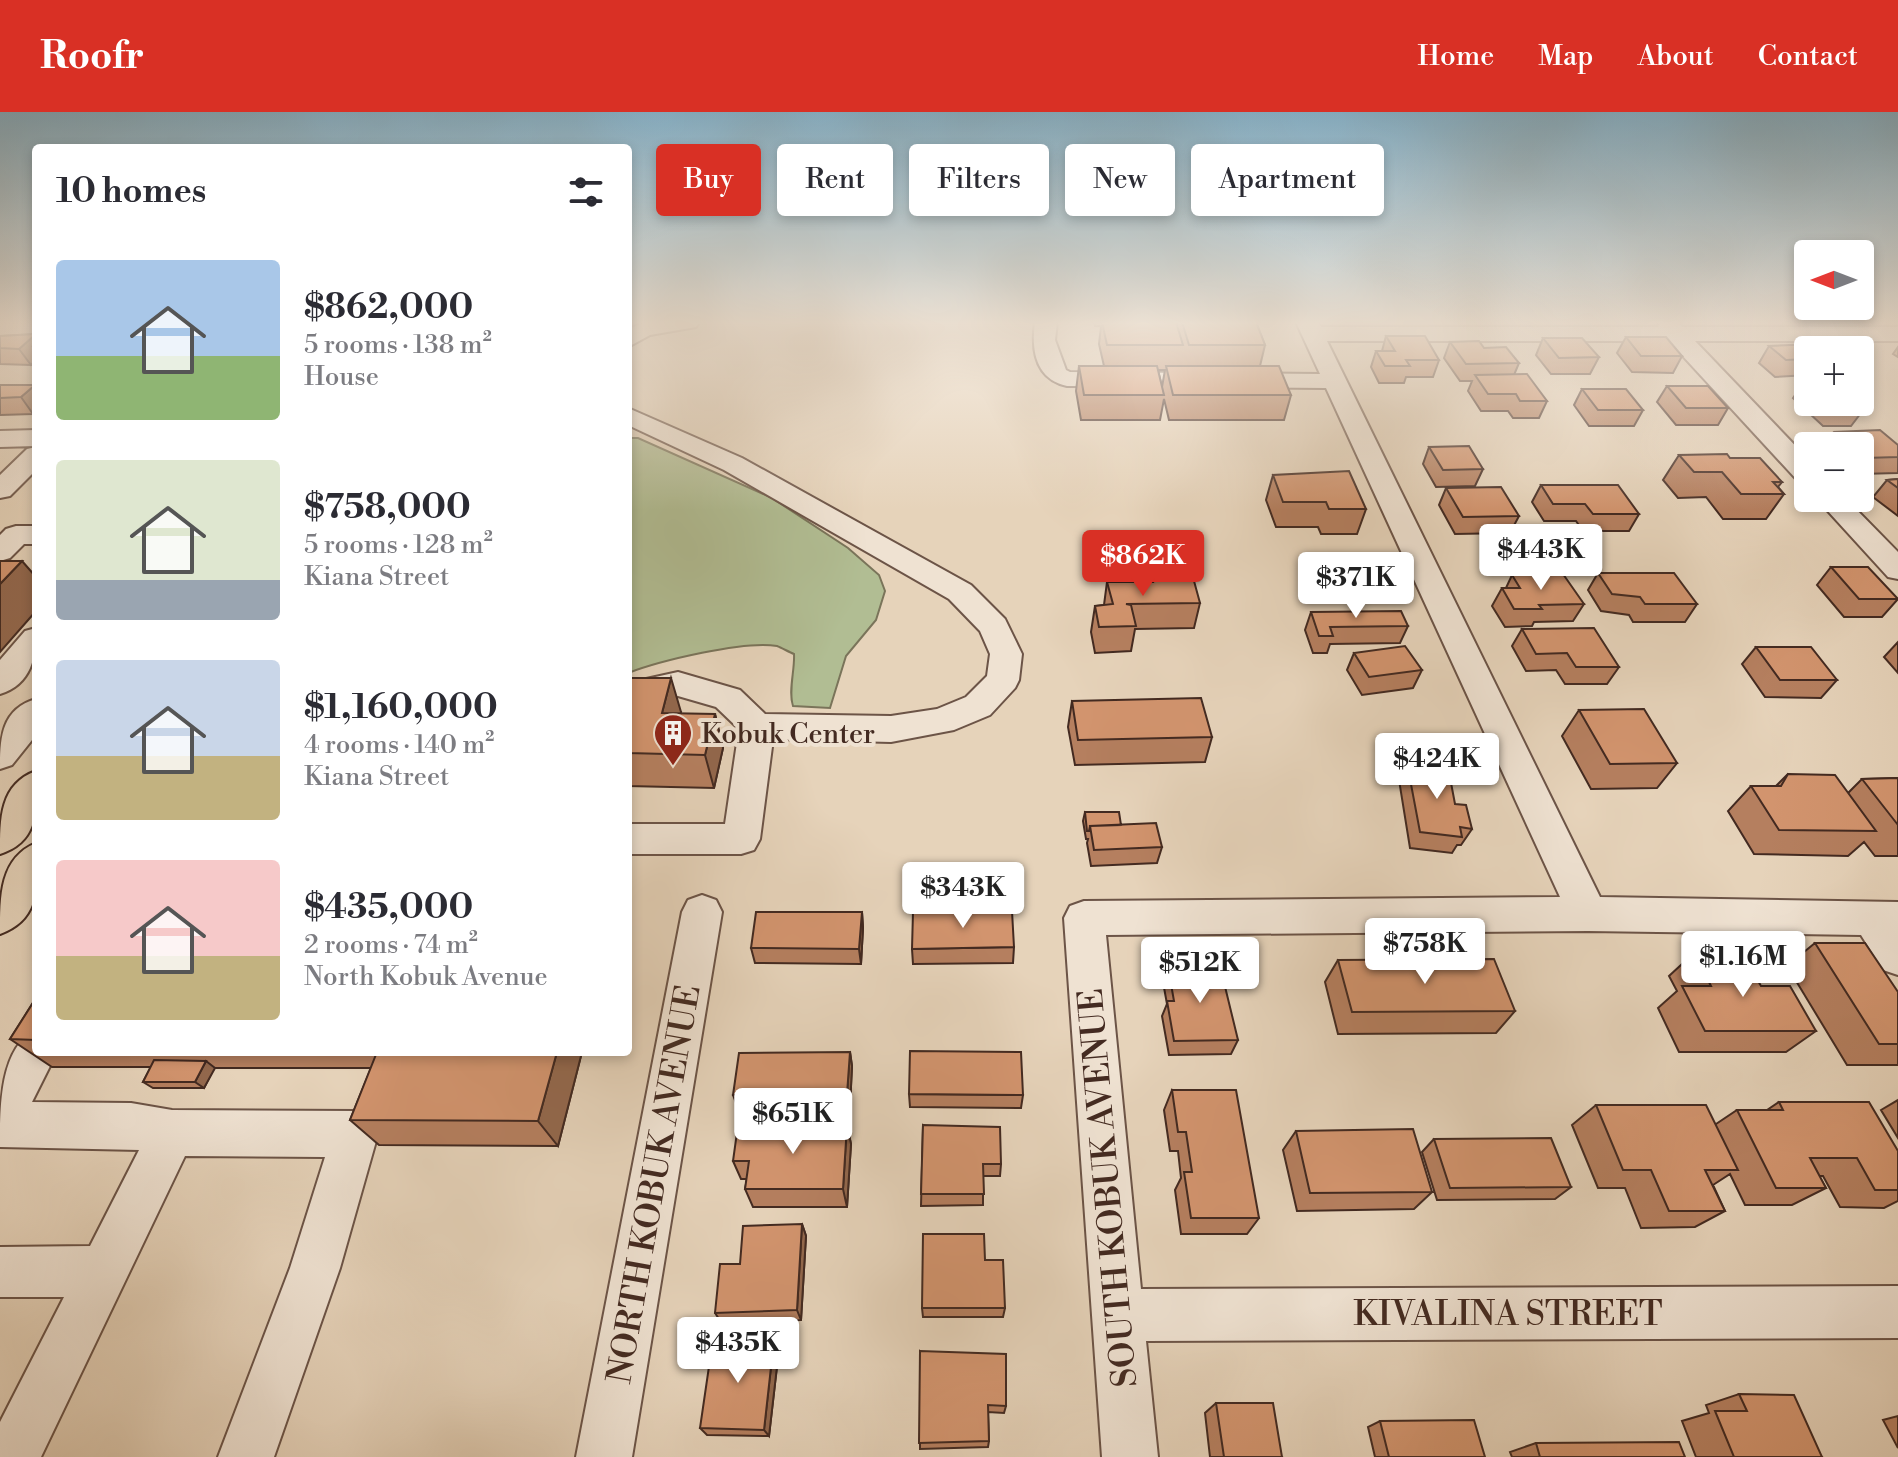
<!DOCTYPE html>
<html lang="en">
<head>
<meta charset="utf-8">
<style>
	:root { --surface:#fff; --page:#f2f2f3; --text:#2b2b33; --muted:#7c7c81; --accent:#d93025 }
	body { margin:0; font-family:"Libre Bodoni",serif; background:var(--page); color:var(--text); height:100vh; display:flex; flex-direction:column; font-size:30px; white-space:nowrap }
	* { box-sizing:border-box; margin:0 }
	p { font-size:26px; color:var(--muted) }
	.icon { flex:none; width:44px; height:44px; fill:none; stroke:currentColor; stroke-width:2; stroke-linecap:round; stroke-linejoin:round }
	.map { position:relative; flex:1; overflow:hidden }
	.sheet { position:absolute; left:32px; top:32px; width:600px; height:912px; display:flex; flex-direction:column; background:var(--surface); border-radius:8px; box-shadow:0 4px 12px #0003 }
	.sheet>* { flex:none }
	.banner { position:absolute; left:656px; top:32px; width:760px; height:72px; display:flex; gap:16px }
	.needle { width:52px; rotate:270deg }
	.controls { position:absolute; left:1794px; top:128px; display:grid; gap:16px }
	.controls a { display:grid; place-items:center; width:80px; height:80px; border-radius:8px; background:var(--surface); box-shadow:0 4px 12px #0003; font-size:40px }
	.price { position:absolute; translate:-50% -68px; padding:0 18px; border-radius:8px; background:#fff; color:#222; font-size:26px; line-height:52px; filter:drop-shadow(0 2px 4px #0008) }
	.price::after { content:''; position:absolute; left:50%; top:48px; width:24px; height:18px; margin-left:-12px; background:inherit; clip-path:polygon(0 0,100% 0,50% 100%) }
	.price.current { background:var(--accent); color:#fff }
	ul { padding:0; list-style:none }
	li { display:flex; align-items:center; gap:24px; height:200px; padding:0 24px }
	li span { display:grid; place-items:center; flex:none; width:224px; height:160px; border-radius:8px; color:#555 }
	li>.icon { margin-inline-start:auto }
	span .icon { width:96px; height:96px; fill:#fffc; stroke-width:1 }
	li b { font-size:34px }
	h2 { display:flex; justify-content:space-between; align-items:center; height:96px; padding:0 24px; font-size:34px }
	.pill { padding:0 28px; border-radius:8px; background:var(--surface); box-shadow:0 4px 12px #0003; font-size:28px; line-height:72px }
	.pill.current { background:var(--accent); color:#fff }
	header { display:flex; align-items:center; gap:48px; box-sizing:border-box; height:112px; padding:0 40px; background:var(--accent); color:#fff }
	header strong { font-size:38px }
	nav { display:flex; gap:44px; margin-inline-start:auto; font-size:28px }
	.map>svg:first-child { display:block }
</style>
</head>
<body>
<header>
<strong>Roofr</strong>
<nav><a>Home</a><a>Map</a><a>About</a><a>Contact</a></nav>
</header>
<div class="map">
<svg width="1898" height="1345" viewBox="0 0 1898 1345">
	<rect width="100%" height="100%" fill="#e6d3ba"/>
	<filter id="stains"><feTurbulence type="fractalNoise" baseFrequency=".0025" numOctaves="4"/><feColorMatrix values="0 0 0 0 .2 0 0 0 0 .09 0 0 0 0 .02 0 0 0 .5 -.17"/></filter>
	<radialGradient id="worn" r=".72"><stop offset=".6" stop-color="#630" stop-opacity="0"/><stop offset="1" stop-color="#630" stop-opacity=".3"/></radialGradient>
	<path fill="#b1bd93" stroke="#7a745a" stroke-width="2" d="M628,326h10l134,60 76,50 31,27 6,16 -9,29 -30,36 -16,52 -37,-2c-5,-15 2,-36 1,-52 -5,-2 -12,-6 -17,-8 -32,-6 -118,15 -149,27z"/>
	<g fill="none" stroke-linecap="round" stroke-linejoin="round">
		<defs>
			<path id="minor" d="M646,210h53l-3,5 -46,8 -22,12v-18z
				M1035,210h22l-2,18 11,30 4,2 250,2 -24,-52h22l3,5h337l2,-5h17l5,5h216v14h-203l113,118v24l-10,-2 -129,-140h-342l273,556 298,5v73l-15,-5 -22,-35 -273,-4 -482,4 35,354 757,-3v52l-752,3 12,116h-56l-38,-539 6,-12 14,-5 476,-4 -234,-509 -259,-2c-31,-7 -36,-35 -32,-64z
				M0,212h36v14h-36z
				M628,296l114,50 229,127 34,34 17,35 -3,26 -4,8 -25,27 -36,15 -63,12 -118,-3 -13,100 -6,11 -13,4h-113v-30h97l14,-95 -23,-22 -38,-11 -50,11v-24l50,-11 62,18 25,24 126,2 46,-7 29,-12 21,-21 3,-22 -10,-23 -31,-32 -225,-129 -96,-45z
				M36,318v16l-36,1v-16z
				M36,335v23l-26,26 -10,2v-23l27,-26z
				M1816,386h29l53,54v27l-10,-2z
				M16,414h20v18h-12l-14,14 -10,3v-26l6,-6z
				M36,516c0,29 -4,56 -36,66v-34l25,-29z
				M36,587v36l-24,30 -12,4c0,-30 1,-60 36,-70z
				M702,783l14,5 6,12 -90,545h-56l106,-545 6,-12z
				M36,918v22h21l-25,50 99,1 41,7 183,1 16,7 7,16 -38,134 -66,189h-56l72,-189 35,-111 -140,-1 -144,301h-41v-35l64,-125h-64v-50l90,-1 49,-96 -139,-3c0,-41 0,-100 36,-117z"/>
			<path id="major" d="M36,659c0,36 5,70 -36,83 0,-36 0,-70 36,-83z
				M36,731c0,38 8,75 -36,91 0,-39 0,-76 36,-91z"/>
		</defs>
		<use href="#minor" stroke="#6c5447" stroke-width="4"/>
		<use href="#major" stroke="#432a21" stroke-width="4"/>
		<use href="#minor" fill="#efe2d2" fill-rule="evenodd"/>
		<use href="#major" fill="#e6d3ba" fill-rule="evenodd"/>
	</g>
	<path fill="#b57f5f" stroke="#432a21" stroke-width="2" fill-rule="evenodd" d="M1094,210h162l9,23 -5,21 31,29 -7,25h-115l-5,-21 -4,21h-79l-5,-29 3,-25h25l-5,-22 2,-18h-6zM1158,258h7l-3,17z
		M1816,210h26l-1,1 -22,1z
		M36,222v26l-5,5 -31,-1v-28z
		M1386,224l53,24 -6,17h-27l-2,6h-25l-8,-16 5,-16h6z
		M1626,225l56,19 -9,17 -41,-1 -15,-19z
		M1543,226l56,19 -9,17h-39l-15,-19z
		M1450,230l34,6 35,15 -5,12 33,26 -8,17h-26l-5,-7h-27l-13,-20 4,-10h-12l-16,-23z
		M1769,234l39,4v25l-33,2 -16,-14z
		M1898,235v10l-5,-3z
		M1804,270h4v20h48l8,7 -13,17h-28l-30,-28z
		M0,273l36,2v25l-3,2 -33,1z
		M1667,274l61,22 -10,17h-42l-19,-23z
		M1582,277l61,21 -9,16h-45l-15,-21z
		M1835,320l63,13v28l-38,1v-28h-36z
		M1429,335l54,22 -8,17 -39,1 -13,-23z
		M1679,343l51,3 52,24 -4,5 6,7 -18,25h-43l-17,-22 -28,1 -15,-18z
		M1273,363l93,34 -9,25h-36l-3,-7h-42l-10,-27z
		M1898,367v37l-25,-19 14,-17z
		M1541,373l98,29 -10,17h-46l-7,-10h-32l-12,-19z
		M1446,376l73,28 -9,17 -55,1 -16,-29z
		M1831,455l67,32 -16,18h-38l-27,-32z
		M1598,461l99,31 -12,18h-52l-4,-7 -28,-4 -13,-21z
		M1151,462l20,7 29,22 -6,25 -59,1 -4,22 -36,2 -4,-21 4,-26 9,-1 3,-23h43z
		M1512,463l72,29 -11,17 -39,1 -2,4 -27,1 -13,-21 10,-18h4z
		M1311,500l97,14 -8,17 -70,1 -3,9h-14l-8,-23z
		M1522,517l97,38 -12,17h-42l-9,-14 -30,1 -14,-25z
		M1898,530v31l-14,-16z
		M1756,535l81,33 -16,18 -56,-1 -23,-33z
		M1354,541l68,17 -9,18 -51,7 -15,-25z
		M628,566l53,34 -1,2h35l8,34 -9,40 -86,-2z
		M1072,589l140,36 -7,25 -130,3 -7,-38z
		M1579,598l98,53 -20,25 -66,1 -29,-53z
		M1407,651l48,41 17,25 -11,16h-4l-5,8 -42,-5 -11,-68z
		M1788,662l60,19 14,-14 36,-1v78h-23l-11,-14 -16,14 -94,-2 -26,-43 23,-25h25z
		M1085,700l36,13 41,22 -5,16 -66,3 -4,-23 1,-4h-2l-3,-18z
		M862,800l1,16 -2,36 -106,-1 -4,-15z
		M1815,831l83,49v73h-51l-60,-99z
		M1014,835l-1,16 -100,1 -1,-15z
		M1694,841l67,33 55,45 -30,21h-107l-21,-44 19,-17 -8,-15z
		M1338,848l177,51 -19,22 -158,1 -13,-52z
		M1168,855l70,73 -7,14 -62,1 -7,-39 5,-12 -4,-22z
		M36,886v54h546l-24,94 -179,-1 -29,-25 21,-52h-157l-10,20h-51l-10,-6 8,-15h-99l-42,-28z
		M850,940l2,14 -2,41 -112,1 -5,-13z
		M1172,978l87,128 -12,16h-66l-6,-44 6,-12 -3,-27h-8l-6,-41z
		M909,982l114,1 -2,13 -111,-1z
		M1898,988v38l-17,-28z
		M1779,990l119,49v50l-14,7 -44,-1 -17,-31h-4l7,12 -34,17h-47l-15,-31 -17,11 12,26 -30,16 -54,1 -16,-40h-27l-26,-63 24,-20 120,19 21,-14h30z
		M847,1013l4,19 -4,63h-94l-8,-18 2,-10h-6l-8,-18z
		M923,1013l78,39 -1,12h-17v29l-62,1z
		M1296,1019l136,61 -18,17 -117,2 -14,-61z
		M1434,1027l137,48 -16,12 -118,1 -15,-48z
		M802,1112l4,12 -5,84 -80,2 -6,-9 25,-49z
		M985,1148l20,48 -2,9h-80l-1,-9z
		M774,1228l5,9 -10,87 -62,-1 -7,-7z
		M920,1239l86,55 -2,7 -16,-1 1,29 -1,6 -68,2z
		M1739,1282l83,63h-126l-14,-36 27,-8 -3,-8z
		M1216,1291l66,54h-72l-5,-44z
		M1898,1304v32l-15,-28z
		M1380,1309l105,36h-110l-7,-30z
		M1536,1331l149,14h-173l-2,-5z"/>
	<path fill="#93684d" stroke="#432a21" stroke-width="2" d="M36,222v13h-3l3,4v9l-5,5 -12,-16z
		M35,273l1,2v25l-3,2 -12,-17z
		M22,449l14,16v34l-36,41v-68z
		M671,566l10,34 -9,35 -10,-34z
		M715,602l8,34 -9,40 -9,-33z
		M862,800l1,16 -2,36 -2,-15z
		M557,940h25l-24,94 -20,-25z
		M850,940l2,14 -2,41 -3,-13z
		M206,949l9,7 -11,20 -9,-6z
		M847,1013l4,19 -4,63 -4,-18z
		M802,1112l4,12 -5,84 -4,-10z
		M774,1228l5,9 -10,87 -5,-6z"/>
	<path fill="#d2946e" stroke="#432a21" stroke-width="2" d="M1102,210h74l7,23h-76z
		M1182,210h74l9,23h-76z
		M36,222l-17,15 -19,-1v-12z
		M1386,224h39l14,24h-33l4,6h-25l-9,-15h19z
		M1626,225h40l16,19h-41z
		M1543,226h39l17,19 -40,1z
		M1479,229l5,7 22,-1 13,16 -53,1 -16,-22z
		M1814,232l7,6h-13v9l-22,1 -17,-14z
		M1079,254h78l7,29h-80z
		M1166,254h113l12,29h-118z
		M1527,262l20,27h-27l-4,-7h-28l-13,-19z
		M0,273h35l-14,12 -21,1z
		M1667,274h41l20,22h-42z
		M1582,277h44l17,21h-45z
		M1827,290h29l8,7 -29,1z
		M1880,318l18,15v12l-34,1 -4,-4v-8h-9l-16,-14z
		M1469,334l14,23 -40,1 -14,-23z
		M1727,342l3,4h30l22,24h-9l11,12h-43l-19,-22h-28l-15,-17z
		M1349,359l17,38h-37l-3,-7h-43l-10,-27z
		M1898,367v9l-11,-8z
		M1541,373h77l21,29h-46l-8,-10h-32z
		M1501,375l18,29 -56,1 -17,-29z
		M0,449h22l-22,23z
		M1831,455h37l30,32h-39z
		M1598,461h76l23,31h-52l-5,-7 -28,-3z
		M1151,462h18l2,7h23l6,22 -74,1 5,1 5,21 -37,1 -4,-21 18,-2 -6,-22h46z
		M1563,462l21,30 -45,1 3,4h-28l-12,-21h18l-8,-13z
		M1401,499l7,15 -78,1 3,9h-14l-8,-24z
		M1594,516l25,39h-43l-9,-14 -31,1 -14,-25z
		M1405,534l17,24 -53,7 -15,-24z
		M1756,535h55l26,33h-57z
		M628,566h43l-9,35 53,1 -10,41 -77,-2z
		M1201,586l11,39 -134,3 -6,-39z
		M1644,597l33,54 -67,1 -31,-54z
		M1407,651l41,4 7,37 11,1 6,24 -12,-2 2,10 -42,-5z
		M1788,662l47,1 41,56 -97,-1 -28,-44h30z
		M1898,666v47l-36,-46z
		M1085,700h34l2,13 -31,1 -1,5h-2z
		M1156,711l6,24 -68,3 -4,-24z
		M1012,799l2,36 -102,2 1,-37z
		M756,800h106l-3,37 -108,-1z
		M1815,831h50l33,49v52h-19z
		M1694,841h48l19,33h29l26,45h-111l-23,-45h29z
		M1494,847l21,52 -163,1 -14,-52z
		M1220,854l18,74 -64,1 -7,-40h7l-6,-34z
		M36,886v42l-26,-1z
		M910,939l111,1 2,43 -114,-1z
		M377,940h180l-19,69 -188,-1z
		M850,940l-3,42 -114,1 6,-42z
		M154,948l52,1 -11,21h-52z
		M1172,978h64l23,128h-68l-7,-46h8l-6,-40h-8z
		M1779,990h90l29,49v39h-23l-18,-32h-47l16,30h-50l-39,-78h46z
		M1596,993h110l32,65h-33l20,41h-56l-18,-41h-28z
		M738,1013h109l-4,64h-98l4,-28h-16z
		M923,1013l77,2 1,37h-18l1,30h-63z
		M1413,1017l19,63 -122,1 -14,-62z
		M1551,1026l20,49 -121,1 -16,-49z
		M802,1112l-5,86 -82,3 5,-49h20l3,-38z
		M923,1122h61l1,26h18l2,48h-83z
		M713,1227l61,1 -10,90 -64,-2z
		M920,1239l86,3v52l-18,-1 1,36 -70,2z
		M1739,1282l55,1 28,62h-88l-19,-46h32z
		M1216,1291h57l9,54h-58z
		M1474,1308l11,37h-96l-9,-36z
		M1679,1330l6,15h-145l-4,-14z"/>
	<linearGradient id="sky" x2="0" y2="1"><stop stop-color="#87b6d0"/><stop offset="0.53" stop-color="#f4ebe0"/><stop offset="1" stop-color="#f4ebe0" stop-opacity="0"/></linearGradient>
	<rect width="1898" height="398" fill="url(#sky)"/>
	<defs>
		<symbol id="building-pin" viewBox="-11 -11 22 30"><path d="M0 17L-7.5 6A9.5 9.5 0 1 1 7.5 6Z" fill="#8f2418" stroke="#efe2d2"/><path d="M-4-6H4V6H1V3H-1V6H-4ZM-2.5-4.3h1.7v1.8h-1.7ZM.8-4.3h1.7v1.8H.8ZM-2.5-1h1.7V.8h-1.7ZM.8-1h1.7V.8H.8Z" fill="#fff"/></symbol>
	</defs>
	<g fill-rule="evenodd">
		<use href="#building-pin" x="651" y="599" width="44" height="60"/>
	</g>
	<g text-anchor="middle" stroke-width="8" stroke-linejoin="round" paint-order="stroke">
		<g font-size="28" fill="#432a21" stroke="#efe2d2" text-anchor="start">
			<text x="701" y="631">Kobuk Center</text>
		</g>
		<g font-size="34" fill="#432a21" stroke="#efe2d2">
			<text transform="translate(653 1072) rotate(-80)" y="12">NORTH KOBUK AVENUE</text>
			<text transform="translate(1107 1076) rotate(-95)" y="12">SOUTH KOBUK AVENUE</text>
			<text x="1508" y="1213">KIVALINA STREET</text>
		</g>
	</g>
	<rect width="100%" height="100%" filter="url(#stains)"/>
	<rect width="100%" height="100%" fill="url(#worn)"/>
</svg>
<div class="controls">
<a><svg class="needle" viewBox="-14 -14 28 28"><path d="M0-13l5 13h-10z" fill="#e53935"/><path d="M0 13l5-13h-10z" fill="#7c7c81"/></svg></a>
<a>+</a>
<a>−</a>
</div>
<b class="price" style="left:1541px;top:480px">$443K</b>
<b class="price current" style="left:1143px;top:486px">$862K</b>
<b class="price" style="left:1356px;top:508px">$371K</b>
<b class="price" style="left:1437px;top:689px">$424K</b>
<b class="price" style="left:963px;top:818px">$343K</b>
<b class="price" style="left:1425px;top:874px">$758K</b>
<b class="price" style="left:1743px;top:887px">$1.16M</b>
<b class="price" style="left:1200px;top:893px">$512K</b>
<b class="price" style="left:793px;top:1044px">$651K</b>
<b class="price" style="left:738px;top:1273px">$435K</b>
<div class="banner">
<a class="pill current">Buy</a>
<a class="pill">Rent</a>
<a class="pill">Filters</a>
<a class="pill">New</a>
<a class="pill">Apartment</a>
</div>
<section class="sheet">
<h2>10 homes<svg class="icon" aria-label="filters" viewBox="0 0 24 24"><path d="M4 7h16M4 17h16"/><circle cx="9" cy="7" r="2"/><circle cx="15" cy="17" r="2"/></svg></h2>
<ul>
<li><span style="background:linear-gradient(#a9c7e8 60%,#8fb573 0)"><svg class="icon" aria-label="home" viewBox="0 0 24 24"><path d="M3 11l9-7 9 7M6 9v11h12V9"/></svg></span><div><b>$862,000</b><p>5 rooms · 138 m²</p><p>House</p></div></li>
<li><span style="background:linear-gradient(#dfe7d0 75%,#9aa5b1 0)"><svg class="icon" aria-label="home" viewBox="0 0 24 24"><path d="M3 11l9-7 9 7M6 9v11h12V9"/></svg></span><div><b>$758,000</b><p>5 rooms · 128 m²</p><p>Kiana Street</p></div></li>
<li><span style="background:linear-gradient(#c9d6e8 60%,#c2b280 0)"><svg class="icon" aria-label="home" viewBox="0 0 24 24"><path d="M3 11l9-7 9 7M6 9v11h12V9"/></svg></span><div><b>$1,160,000</b><p>4 rooms · 140 m²</p><p>Kiana Street</p></div></li>
<li><span style="background:linear-gradient(#f6c9c9 60%,#c2b280 0)"><svg class="icon" aria-label="home" viewBox="0 0 24 24"><path d="M3 11l9-7 9 7M6 9v11h12V9"/></svg></span><div><b>$435,000</b><p>2 rooms · 74 m²</p><p>North Kobuk Avenue</p></div></li>
</ul>
</section>
</div>
</body>
</html>
